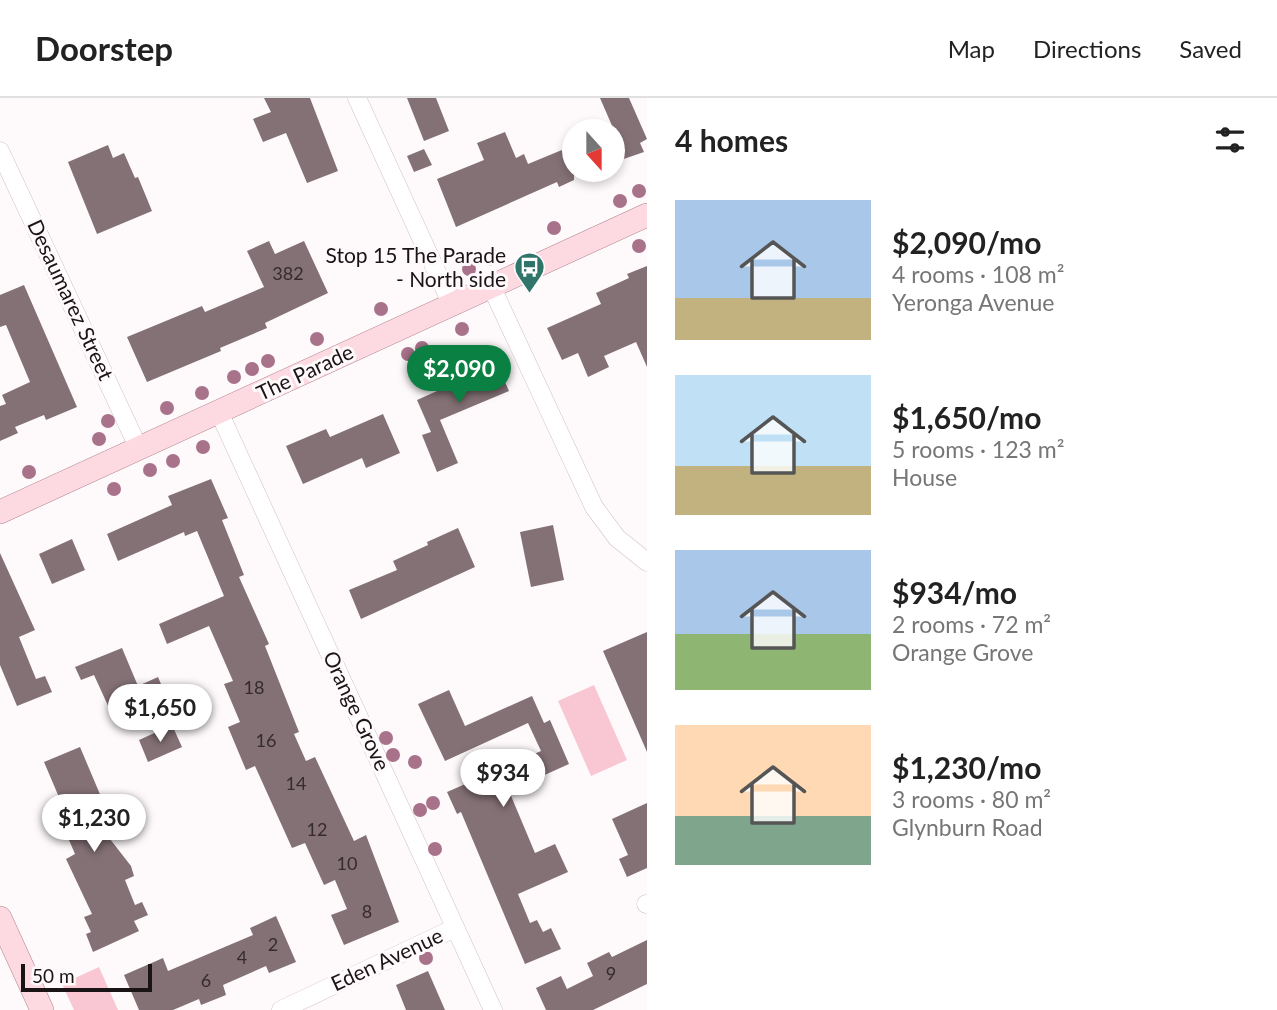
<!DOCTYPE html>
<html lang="en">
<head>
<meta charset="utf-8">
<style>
	:root { --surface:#fff; --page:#f6f6f6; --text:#222; --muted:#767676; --line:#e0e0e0; --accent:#0b8043 }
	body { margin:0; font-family:Lato,sans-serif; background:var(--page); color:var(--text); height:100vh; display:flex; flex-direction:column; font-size:26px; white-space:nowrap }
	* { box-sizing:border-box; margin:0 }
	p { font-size:23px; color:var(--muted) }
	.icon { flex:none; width:38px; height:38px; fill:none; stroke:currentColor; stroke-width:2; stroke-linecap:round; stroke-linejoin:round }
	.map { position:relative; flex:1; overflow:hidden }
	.side { display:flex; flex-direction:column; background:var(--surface); width:630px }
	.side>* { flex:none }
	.needle { width:46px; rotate:159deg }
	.buttons { position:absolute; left:562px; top:21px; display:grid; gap:14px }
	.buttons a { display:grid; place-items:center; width:63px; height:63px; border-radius:50%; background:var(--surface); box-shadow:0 4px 10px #0003; font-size:35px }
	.scale { position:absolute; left:21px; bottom:18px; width:131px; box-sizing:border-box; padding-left:7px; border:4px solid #1b1416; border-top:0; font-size:19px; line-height:24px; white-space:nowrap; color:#1b1416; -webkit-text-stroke:5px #fefafb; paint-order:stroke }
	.price { position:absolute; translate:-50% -60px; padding:0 16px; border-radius:24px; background:#fff; color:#222; font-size:23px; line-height:46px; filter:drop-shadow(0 2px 4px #0008) }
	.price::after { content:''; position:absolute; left:50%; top:42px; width:21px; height:16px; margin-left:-10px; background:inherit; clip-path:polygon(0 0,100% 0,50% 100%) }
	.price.on { background:var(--accent); color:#fff }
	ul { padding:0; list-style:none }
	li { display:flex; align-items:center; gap:21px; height:175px; padding:0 28px }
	li span { display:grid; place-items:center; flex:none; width:196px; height:140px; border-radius:0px; color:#555 }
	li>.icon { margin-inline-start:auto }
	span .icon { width:84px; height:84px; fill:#fffc; stroke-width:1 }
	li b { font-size:30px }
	h2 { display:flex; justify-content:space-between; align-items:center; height:84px; padding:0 28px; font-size:30px }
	header { display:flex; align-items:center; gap:42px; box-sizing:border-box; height:98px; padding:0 35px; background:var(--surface); border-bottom:2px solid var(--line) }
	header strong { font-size:33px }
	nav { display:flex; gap:38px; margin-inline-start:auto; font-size:24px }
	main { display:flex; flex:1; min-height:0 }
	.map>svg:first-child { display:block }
</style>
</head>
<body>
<header>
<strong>Doorstep</strong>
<nav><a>Map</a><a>Directions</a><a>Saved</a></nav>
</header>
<main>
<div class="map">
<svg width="647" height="912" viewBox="0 0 647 912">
	<rect width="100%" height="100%" fill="#fefafb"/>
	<path fill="#f9c7d3" d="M594,587l33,75 -36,16 -33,-75z
		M99,869l19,43h-44l-12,-26z"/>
	<path fill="#847176" d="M264,0h46l28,73 -31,12 -21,-50 -23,9 -10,-23 18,-7z
		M407,0h29l13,33 -25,10z
		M600,0h29l18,41 -7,4 4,9 -32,11 1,-35z
		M505,34l11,26 8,-4 4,10 46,-19v35l-15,7 -2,-5 -101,45 -19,-48 47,-19 -7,-17z
		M108,47l5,13 11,-5 11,25 3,-1 14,34 -55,23 -29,-72z
		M424,51l8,16 -18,7 -7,-16z
		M269,143l6,13 29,-13 24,52 -63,30 2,5 -47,20 1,3 -74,31 -20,-45 75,-31 3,6 59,-25 -17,-36z
		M647,168v101l-11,-25 -32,14 5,11 -21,10 -10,-24 -16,7 -15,-32 54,-24 -5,-11 33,-15 -2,-4z
		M24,187l53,122 -31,13 -2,-5 -29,12 3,6 -18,8v-35l6,-2 -4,-9 28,-13 -24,-57 -6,2v-32z
		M491,252l18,41 -69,29 18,43 -21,9 -15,-37 9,-3 -14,-32 58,-26 -7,-14z
		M383,316l17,39 -34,15 -4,-10 -59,26 -17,-38 40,-17 4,8z
		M211,381l17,39 -6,2 22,55 -5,2 30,67 -4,2 34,86 -5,2 12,27 9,-4 39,84 12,-6 33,87 -55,23 -13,-30 16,-6 -12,-29 -11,5 -19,-42 -13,5 -37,-82 -9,4 -18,-43 12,-5 -16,-38 9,-3 -24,-55 -42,18 -8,-20 65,-28 -27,-65 -12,5 -1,-4 -66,29 -11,-27 65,-29 -4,-9z
		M553,427l11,55 -33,7 -11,-55z
		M458,430l17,39 -114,52 -12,-29 48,-20 -4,-9 35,-16 -1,-3z
		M72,441l13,31 -33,14 -13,-30z
		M0,455l35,77 -16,7 17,42 9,-3 7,16 -35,14 -17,-41z
		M647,534v120l-44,-101z
		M122,550l16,38 20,-9 9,21 -52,23 -21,-46 -13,5 -6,-13z
		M449,592l16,36 67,-30 12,27 6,-3 19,44 -60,27 26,62 20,-9 13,28 -50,22 12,29 7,-3 6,12 8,-4 10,21 -36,15 -64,-152 -4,2 -10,-22 94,-41 -13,-28 -83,38 -27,-57z
		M172,627l10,22 -34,15 -9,-22z
		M80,649l22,52 -8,3 16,37 21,27 3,10 -9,4 10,25 7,-3 6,13 -14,6 5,10 -46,21 -7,-18 5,-2 -7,-15 8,-3 -26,-55 9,-5 -12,-28 7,-3 -26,-61z
		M647,705v65l-20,9 -8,-18 9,-4 -16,-36z
		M276,818l20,46 -27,11 -3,-7 -43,19 3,10 -25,10 -2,-6 -26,11h-34l-15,-35 39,-17 5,13 85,-36 -3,-7z
		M647,842v44l-54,26h-47l-10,-22 25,-12 6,13 26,-13 -6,-13 22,-11 3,5z
		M428,873l17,39h-39l-10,-25z"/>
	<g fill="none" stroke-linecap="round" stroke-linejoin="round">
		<defs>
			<path id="minor" d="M357,0l95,207
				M0,53l139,298
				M492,190l102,219 23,31 30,24
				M219,314l274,598
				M646,806h1
				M281,912l174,-82"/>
			<path id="major" d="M0,414l647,-297
				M0,820l42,92"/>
		</defs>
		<use href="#minor" stroke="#d3bfc3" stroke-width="19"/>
		<use href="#major" stroke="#ad838e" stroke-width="24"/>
		<use href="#minor" stroke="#fff" stroke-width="18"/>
		<use href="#major" stroke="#fdd9e2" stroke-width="23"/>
	</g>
	<g fill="#a8728a">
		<circle cx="639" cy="93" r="7"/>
		<circle cx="620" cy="103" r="7"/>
		<circle cx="554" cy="130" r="7"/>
		<circle cx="639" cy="148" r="7"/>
		<circle cx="491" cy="161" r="7"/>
		<circle cx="469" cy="171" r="7"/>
		<circle cx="381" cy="211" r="7"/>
		<circle cx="462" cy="231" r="7"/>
		<circle cx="317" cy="241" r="7"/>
		<circle cx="422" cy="250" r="7"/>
		<circle cx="408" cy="256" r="7"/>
		<circle cx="268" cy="263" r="7"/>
		<circle cx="252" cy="271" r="7"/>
		<circle cx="234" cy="279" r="7"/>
		<circle cx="202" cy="295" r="7"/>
		<circle cx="167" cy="310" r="7"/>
		<circle cx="108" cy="323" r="7"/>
		<circle cx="99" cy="341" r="7"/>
		<circle cx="203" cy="349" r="7"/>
		<circle cx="173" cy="363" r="7"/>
		<circle cx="150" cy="372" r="7"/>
		<circle cx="29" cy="374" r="7"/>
		<circle cx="114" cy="391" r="7"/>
		<circle cx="386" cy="640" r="7"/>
		<circle cx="393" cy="657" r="7"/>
		<circle cx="415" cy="664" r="7"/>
		<circle cx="433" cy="705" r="7"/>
		<circle cx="420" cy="712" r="7"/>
		<circle cx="435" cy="751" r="7"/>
		<circle cx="426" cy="860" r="7"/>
	</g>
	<defs>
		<symbol id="bus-pin" viewBox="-11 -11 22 30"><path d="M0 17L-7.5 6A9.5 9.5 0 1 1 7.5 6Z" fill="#2f756a" stroke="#fefafb"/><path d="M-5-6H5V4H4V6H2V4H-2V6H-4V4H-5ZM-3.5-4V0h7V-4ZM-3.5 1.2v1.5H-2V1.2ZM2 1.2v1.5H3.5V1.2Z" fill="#fff"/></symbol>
	</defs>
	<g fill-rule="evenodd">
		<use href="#bus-pin" x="512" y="152" width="35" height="47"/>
	</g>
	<g text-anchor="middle" stroke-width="6" stroke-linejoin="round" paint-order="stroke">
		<g font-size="18" fill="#352b2e">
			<text x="288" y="182">382</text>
			<text x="254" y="596">18</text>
			<text x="266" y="649">16</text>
			<text x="296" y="692">14</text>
			<text x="317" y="738">12</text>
			<text x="347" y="772">10</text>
			<text x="367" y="820">8</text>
			<text x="273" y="853">2</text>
			<text x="242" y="866">4</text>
			<text x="611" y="882">9</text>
			<text x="206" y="889">6</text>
		</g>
		<g font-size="21" fill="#1b1416" stroke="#fefafb" text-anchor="end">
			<text x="506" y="165">Stop 15 The Parade<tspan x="506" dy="24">- North side</tspan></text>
		</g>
		<g font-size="21" fill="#1b1416" stroke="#fefafb">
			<text transform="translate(70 202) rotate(65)" y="7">Desaumarez Street</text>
			<text transform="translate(305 275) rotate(-25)" y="7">The Parade</text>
			<text transform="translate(356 613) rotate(65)" y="7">Orange Grove</text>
			<text transform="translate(387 862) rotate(-25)" y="7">Eden Avenue</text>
		</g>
	</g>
</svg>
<div class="buttons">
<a><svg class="needle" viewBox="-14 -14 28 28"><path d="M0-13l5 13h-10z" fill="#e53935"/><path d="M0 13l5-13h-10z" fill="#767676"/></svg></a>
</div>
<div class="scale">50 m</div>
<b class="price on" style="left:459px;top:307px">$2,090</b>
<b class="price" style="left:160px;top:646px">$1,650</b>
<b class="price" style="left:503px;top:711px">$934</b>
<b class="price" style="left:94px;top:756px">$1,230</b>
</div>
<section class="side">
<h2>4 homes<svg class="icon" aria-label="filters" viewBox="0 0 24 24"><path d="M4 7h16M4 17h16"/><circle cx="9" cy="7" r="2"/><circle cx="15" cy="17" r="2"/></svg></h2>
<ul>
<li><span style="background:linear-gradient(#a9c7e8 70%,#c2b280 0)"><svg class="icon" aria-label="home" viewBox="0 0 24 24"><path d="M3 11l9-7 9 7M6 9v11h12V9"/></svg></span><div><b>$2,090/mo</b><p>4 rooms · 108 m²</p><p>Yeronga Avenue</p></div></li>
<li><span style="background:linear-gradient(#bfe0f5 65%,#c2b280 0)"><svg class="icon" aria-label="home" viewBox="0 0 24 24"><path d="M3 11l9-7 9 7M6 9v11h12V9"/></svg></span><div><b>$1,650/mo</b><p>5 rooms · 123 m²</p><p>House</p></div></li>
<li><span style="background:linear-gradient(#a9c7e8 60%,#8fb573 0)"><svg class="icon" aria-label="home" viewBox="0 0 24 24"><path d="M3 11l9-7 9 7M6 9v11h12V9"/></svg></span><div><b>$934/mo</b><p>2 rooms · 72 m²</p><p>Orange Grove</p></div></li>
<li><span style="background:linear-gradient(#ffd9b3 65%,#7fa58c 0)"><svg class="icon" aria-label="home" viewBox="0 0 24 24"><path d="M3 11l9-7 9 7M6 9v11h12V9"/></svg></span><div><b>$1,230/mo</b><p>3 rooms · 80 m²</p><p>Glynburn Road</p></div></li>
</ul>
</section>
</main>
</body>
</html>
